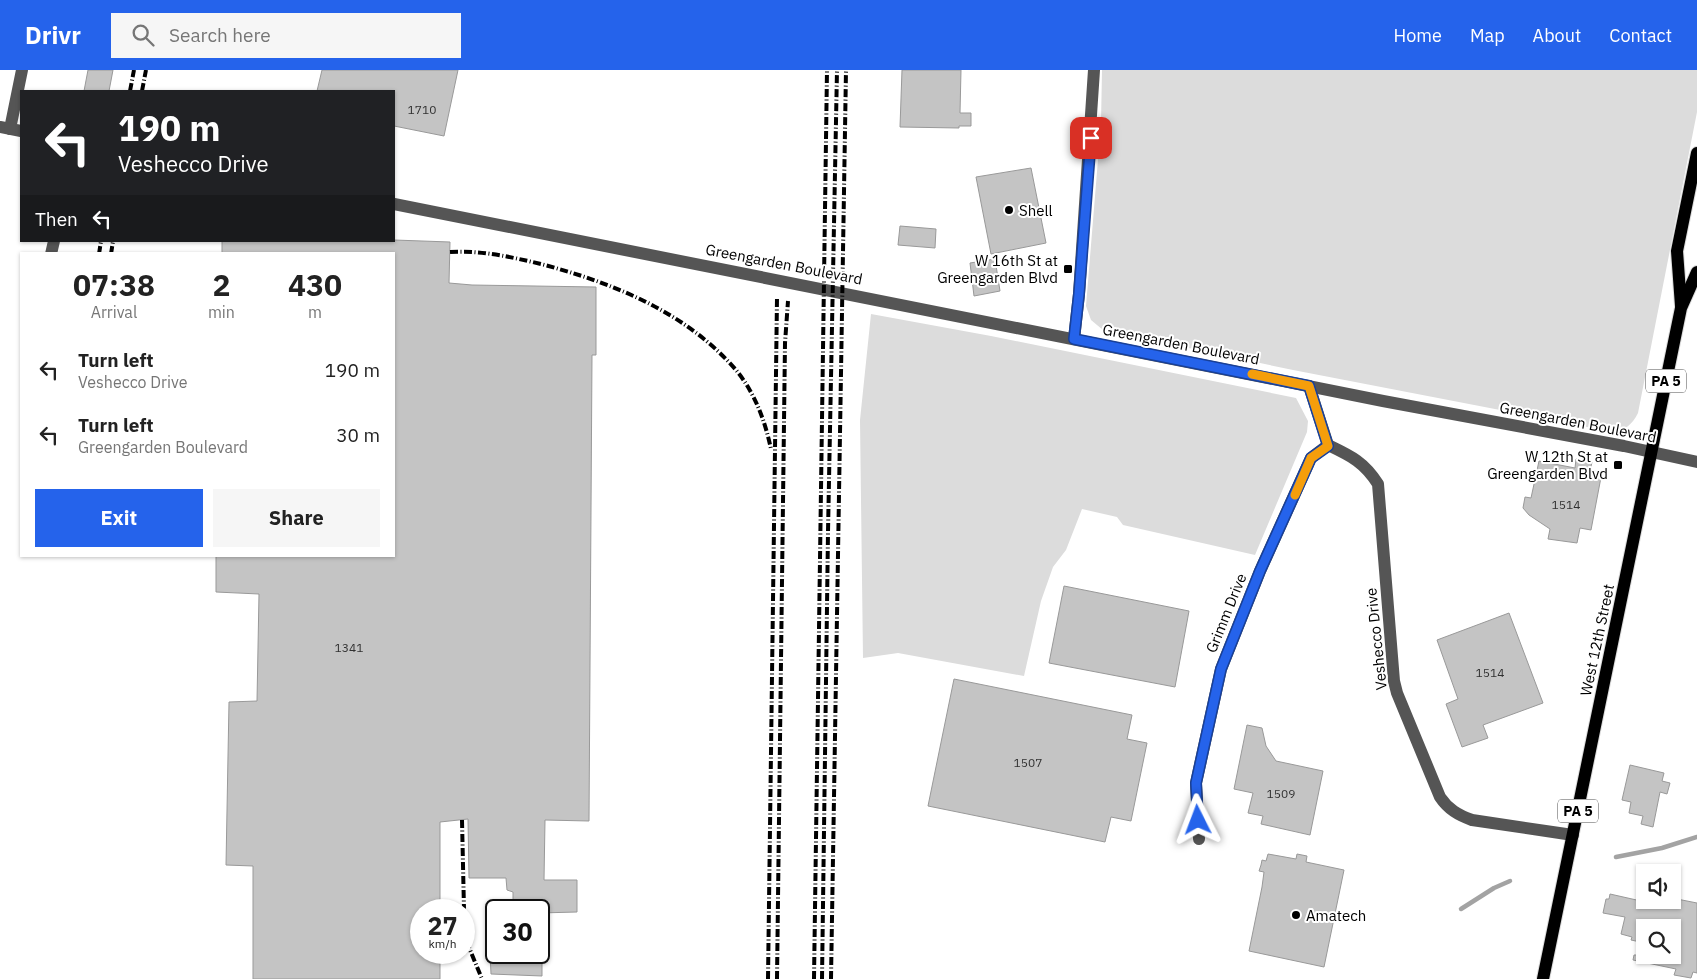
<!DOCTYPE html>
<style>
body{margin:0;font-family:"IBM Plex Sans",sans-serif;background:#f6f6f6;color:#222;height:100vh;display:flex;flex-direction:column;font-size:19px;white-space:nowrap}
*{box-sizing:border-box;margin:0}
p{font-size:16px;color:#767676}
.icon{flex:none;width:28px;height:28px;fill:none;stroke:currentColor;stroke-width:2;stroke-linecap:round;stroke-linejoin:round}
.map{position:relative;flex:1;overflow:hidden}
.sheet{position:absolute;left:20px;top:182px;width:375px;height:305px;display:flex;flex-direction:column;background:#fff;border-radius:0px;box-shadow:0 1px 4px #0004}
.sheet>*{flex:none}
.hud{position:absolute;left:20px;top:20px;width:375px;height:152px;border-radius:0px;box-shadow:0 1px 4px #0004;background:#202124;color:#fff;overflow:hidden}
.controls{position:absolute;left:1636px;top:794px;display:grid;gap:10px}
.controls a{display:grid;place-items:center;width:45px;height:45px;border-radius:0px;background:#fff;box-shadow:0 1px 4px #0004;font-size:25px}
.speed{position:absolute;left:410px;top:829px;display:flex;gap:10px;font-size:25px;font-weight:700;text-align:center}
.speed>*{display:grid;place-content:center;width:65px;height:65px;border-radius:50%;background:#fff;box-shadow:0 1px 4px #0004;line-height:1}
.speed small{font-size:12px;font-weight:400}
.speed .limit{border:2px solid #111;border-radius:8px;background:#fff;color:#111}
.pin{position:absolute;display:grid;place-items:center;width:42px;height:42px;color:#fff;margin:-21px;border-radius:10px;box-shadow:0 2px 8px #0006}
.me{position:absolute;width:55px;margin:-28px;rotate:357deg;stroke-linejoin:round;filter:drop-shadow(0 0 4px #0008)}
.turn{display:flex;align-items:center;gap:18px;height:105px;padding:0 15px;font-size:22px}
.turn .icon{width:65px;height:65px;stroke-width:2.5}
.turn b{display:block;font-size:35px;line-height:42px}
.then{display:flex;align-items:center;height:48px;padding:0 15px;background:#0003;gap:10px;font-size:19px}
.eta{display:flex;justify-content:space-evenly;align-items:center;height:85px;text-align:center}
.eta b{font-size:30px;font-weight:700;line-height:35px}
.action{display:flex;gap:10px;margin-top:auto;padding:10px 15px}
.action a{flex:1;height:58px;border-radius:0px;background:#2563eb;color:#fff;font-size:20px;font-weight:700;line-height:58px;text-align:center}
.action a+a{background:#f6f6f6;color:#222}
ul{padding:0;list-style:none}
li{display:flex;align-items:center;gap:15px;height:65px;padding:0 15px}
li div{flex:1}
li b{display:block;font-size:19px}
li em{font-style:normal}
header{display:flex;align-items:center;gap:30px;box-sizing:border-box;height:70px;padding:0 25px;background:#2563eb;color:#fff}
header strong{font-size:24px}
nav{display:flex;gap:28px;margin-inline-start:auto;font-size:18px}
.search{width:350px;height:45px;background:#f6f6f6;display:flex;align-items:center;gap:12px;box-sizing:border-box;padding:0 18px;border-radius:0px;color:#767676;font-size:19px}
.map>svg:first-child{display:block}
.green{fill:#dcdcdc}
.lines{fill:none;stroke-linecap:round;stroke-linejoin:round}
.stream{stroke:#a3a3a3;stroke-width:4.5}
.building{fill:#c4c4c4;stroke:#999}
.major-casing{stroke:#dbdbdb;stroke-width:14}
.minor{stroke:#555;stroke-width:12}
.major{stroke:#000;stroke-width:12}
.rail{stroke:#000;stroke-width:4;stroke-dasharray:8 2.5 1 2.5;stroke-linecap:butt}
.route-casing{stroke:#184099;stroke-width:12}
.route{stroke:#2563eb;stroke-width:9}
.slow{stroke:#f59e0b;stroke-width:9}
.poi-dot{fill:#000;stroke:#fff;stroke-width:2}
.labels{text-anchor:middle;dominant-baseline:central;stroke-width:4;stroke-linejoin:round;paint-order:stroke}
.number-label{font-size:12px;fill:#313131}
.shield{fill:#fff;stroke:#4c4c4c;stroke-width:1}
.shield-label{font-size:14px;font-weight:bold;fill:#000}
.poi-label{font-size:15px;fill:#000;stroke:#fff;text-anchor:start}
.street-label{font-size:15px;fill:#000;stroke:#fff}
</style>
<header>
<strong>Drivr</strong>
<div class="search"><svg class="icon" aria-label="search" viewBox="0 0 24 24"><circle cx="10" cy="10" r="6"/><path d="M15 15l6 6"/></svg>Search here</div>
<nav><a>Home</a><a>Map</a><a>About</a><a>Contact</a></nav>
</header>
<div class="map">
<svg width="1697" height="909" viewBox="0 0 1697 909">
<rect width="100%" height="100%" fill="#fff"/>
<g class="green">
<path d="M1102,0H1697V42L1638,343C1632,355 1623,363 1608,361L1293,300L1103,260L1091,250L1086,236L1101,53Z"/>
<polygon points="871,244 991,266 1296,328 1308,351 1307,362 1255,485 1123,455 1117,447 1082,439 1066,480 1053,497 1041,531 1024,606 898,583 863,588 860,350"/>
</g>
<g class="lines">
<g class="stream">
<polyline points="1616,787 1662,778 1697,767"/>
<polyline points="1461,839 1494,818 1510,811"/>
</g>
</g>
<g class="building">
<polygon points="88,0 113,0 109,21 84,21"/>
<polygon points="322,0 458,0 444,66 394,56 394,21 317,21"/>
<polygon points="902,0 961,0 960,43 971,43 971,56 959,56 959,58 900,57"/>
<polygon points="1031,98 1046,173 991,184 976,107"/>
<polygon points="900,156 936,159 935,178 898,175"/>
<polygon points="394,170 450,172 449,213 472,215 596,217 596,285 592,285 589,751 545,750 544,810 577,810 577,842 539,843 539,840 513,840 513,822 507,820 506,808 469,808 468,749 440,752 440,840 421,840 421,882 440,882 440,909 253,909 253,796 226,795 229,632 257,631 259,524 216,522 216,486 394,486 394,184 222,184 222,171"/>
<polygon points="995,189 1000,221 974,226 970,193"/>
<polygon points="1576,389 1592,392 1590,401 1602,402 1591,460 1580,458 1577,473 1548,469 1550,459 1529,445 1523,438 1525,427 1531,428 1539,391 1575,398"/>
<polygon points="1064,516 1189,541 1175,617 1049,593"/>
<polygon points="1509,543 1543,633 1483,655 1488,668 1462,677 1446,634 1458,629 1437,570"/>
<polygon points="954,609 1132,645 1127,669 1147,673 1131,751 1111,747 1105,772 928,736"/>
<polygon points="1247,655 1262,658 1266,676 1276,691 1323,701 1310,765 1261,754 1263,746 1248,743 1253,723 1234,719"/>
<polygon points="1630,695 1664,703 1662,711 1670,713 1667,724 1660,722 1653,757 1641,754 1643,746 1629,743 1631,732 1622,730"/>
<polygon points="1268,784 1296,789 1297,784 1307,786 1306,792 1344,800 1324,897 1249,881 1262,817 1264,802 1259,801 1261,795 1262,790 1266,791"/>
<polygon points="1610,824 1663,836 1664,830 1672,830 1672,828 1697,833 1697,903 1693,902 1691,908 1674,905 1676,899 1633,890 1634,885 1672,885 1672,858 1645,858 1645,873 1631,870 1632,867 1621,864 1625,847 1603,843 1606,829 1609,829"/>
<polygon points="490,882 542,882 542,906 491,904"/>
</g>
<g class="lines">
<g class="major-casing">
<g id="major">
<polyline points="1681,236 1677,181 1697,83"/>
<polyline points="1543,909 1681,238 1697,202"/>
</g>
</g>
<g class="minor">
<polyline points="0,57 21,61"/>
<polyline points="10,59 22,0"/>
<polyline points="394,134 1383,331 1624,376 1697,392"/>
<polyline points="51,184 54,171"/>
<polyline points="1074,269 1079,224 1094,0"/>
<path d="M1309,316L1328,375C1351,386 1364,392 1378,414L1394,611L1397,623L1440,727C1448,739 1458,745 1472,750L1573,765"/>
<polyline points="1199,769 1196,713 1221,599 1260,501 1311,388 1328,375"/>
</g>
<use href="#major" class="major"/>
<g class="rail">
<polyline points="130,21 134,0"/>
<polyline points="142,21 146,0"/>
<path d="M450,182C481,180 511,187 541,194C613,213 686,242 736,300C755,323 765,351 771,379"/>
<polyline points="99,184 101,171"/>
<polyline points="111,184 113,171"/>
<polyline points="462,750 464,840"/>
<polyline points="464,843 468,875 482,909"/>
<polyline points="768,909 777,228"/>
<polyline points="777,909 785,273 788,231"/>
<polyline points="814,909 827,0"/>
<polyline points="822,909 828,462 837,0"/>
<polyline points="831,909 846,0"/>
</g>
</g>
<g class="lines">
<g class="route-casing">
<polyline id="route" points="1091,68 1079,224 1074,269 1309,316 1328,376 1311,388 1260,501 1221,599 1196,713 1198,750"/>
</g>
<use href="#route" class="route"/>
<polyline class="slow" points="1252,304 1309,316 1328,376 1311,388 1295,425"/>
</g>
<g class="poi-dot">
<circle cx="1009" cy="140" r="5"/>
<rect x="1063" y="194" width="10" height="10" rx="2.5"/>
<rect x="1613" y="390" width="10" height="10" rx="2.5"/>
<circle cx="1296" cy="845" r="5"/>
</g>
<g class="labels">
<g class="number-label">
<text x="422" y="39">1710</text>
<text x="1566" y="434">1514</text>
<text x="349" y="577">1341</text>
<text x="1490" y="602">1514</text>
<text x="1028" y="692">1507</text>
<text x="1281" y="723">1509</text>
</g>
<g class="shield">
<rect x="1646" y="299.5" width="40" height="23" rx="4"/>
<rect x="1558" y="729.5" width="40" height="23" rx="4"/>
</g>
<g class="shield-label">
<text x="1666" y="311">PA 5</text>
<text x="1578" y="741">PA 5</text>
</g>
<g class="poi-label">
<text x="1019" y="140">Shell</text>
<text x="1058" y="190" text-anchor="end">W 16th St at<tspan x="1058" dy="17">Greengarden Blvd</tspan></text>
<text x="1608" y="386" text-anchor="end">W 12th St at<tspan x="1608" dy="17">Greengarden Blvd</tspan></text>
<text x="1306" y="845">Amatech</text>
</g>
<g class="street-label">
<text transform="translate(784 194) rotate(11)">Greengarden Boulevard</text>
<text transform="translate(1181 274) rotate(11)">Greengarden Boulevard</text>
<text transform="translate(1578 352) rotate(11)">Greengarden Boulevard</text>
<text transform="translate(1226 543) rotate(-68)">Grimm Drive</text>
<text transform="translate(1376 569) rotate(-96)">Veshecco Drive</text>
<text transform="translate(1597 570) rotate(-78)">West 12th Street</text>
</g>
</g>
</svg>
<div class="controls">
<a><svg class="icon" aria-label="sound" viewBox="0 0 24 24"><path d="M4 9h4l5-4v14l-5-4H4zM17 9q2 3 0 6"/></svg></a>
<a><svg class="icon" aria-label="search" viewBox="0 0 24 24"><circle cx="10" cy="10" r="6"/><path d="M15 15l6 6"/></svg></a>
</div>
<div class="speed"><div>27<small>km/h</small></div><div class="limit">30</div></div>
<div class="pin" style="left:1091px;top:68px;background:#d93025"><svg class="icon" aria-label="arrive" viewBox="0 0 24 24"><path d="M6 21V4h12l-3 4 3 4H6"/></svg></div>
<svg class="me" style="left:1198px;top:750px" viewBox="-20 -20 40 40"><path d="M0-17L14 15 0 8-14 15z" fill="#2563eb" stroke="#fff" stroke-width="4"/></svg>
<div class="hud">
<div class="turn"><svg class="icon" aria-label="left" viewBox="0 0 24 24"><path d="M17 20v-9H6M10 6l-5 5 5 5"/></svg><div><b>190 m</b>Veshecco Drive</div></div>
<div class="then">Then<svg class="icon" aria-label="left" viewBox="0 0 24 24"><path d="M17 20v-9H6M10 6l-5 5 5 5"/></svg></div>
</div>
<section class="sheet">
<div class="eta">
<div><b>07:38</b><p>Arrival</p></div>
<div><b>2</b><p>min</p></div>
<div><b>430</b><p>m</p></div>
</div>
<ul>
<li><svg class="icon" aria-label="left" viewBox="0 0 24 24"><path d="M17 20v-9H6M10 6l-5 5 5 5"/></svg><div><b>Turn left</b><p>Veshecco Drive</p></div><em>190 m</em></li>
<li><svg class="icon" aria-label="left" viewBox="0 0 24 24"><path d="M17 20v-9H6M10 6l-5 5 5 5"/></svg><div><b>Turn left</b><p>Greengarden Boulevard</p></div><em>30 m</em></li>
</ul>
<div class="action"><a>Exit</a><a>Share</a></div>
</section>
</div>
